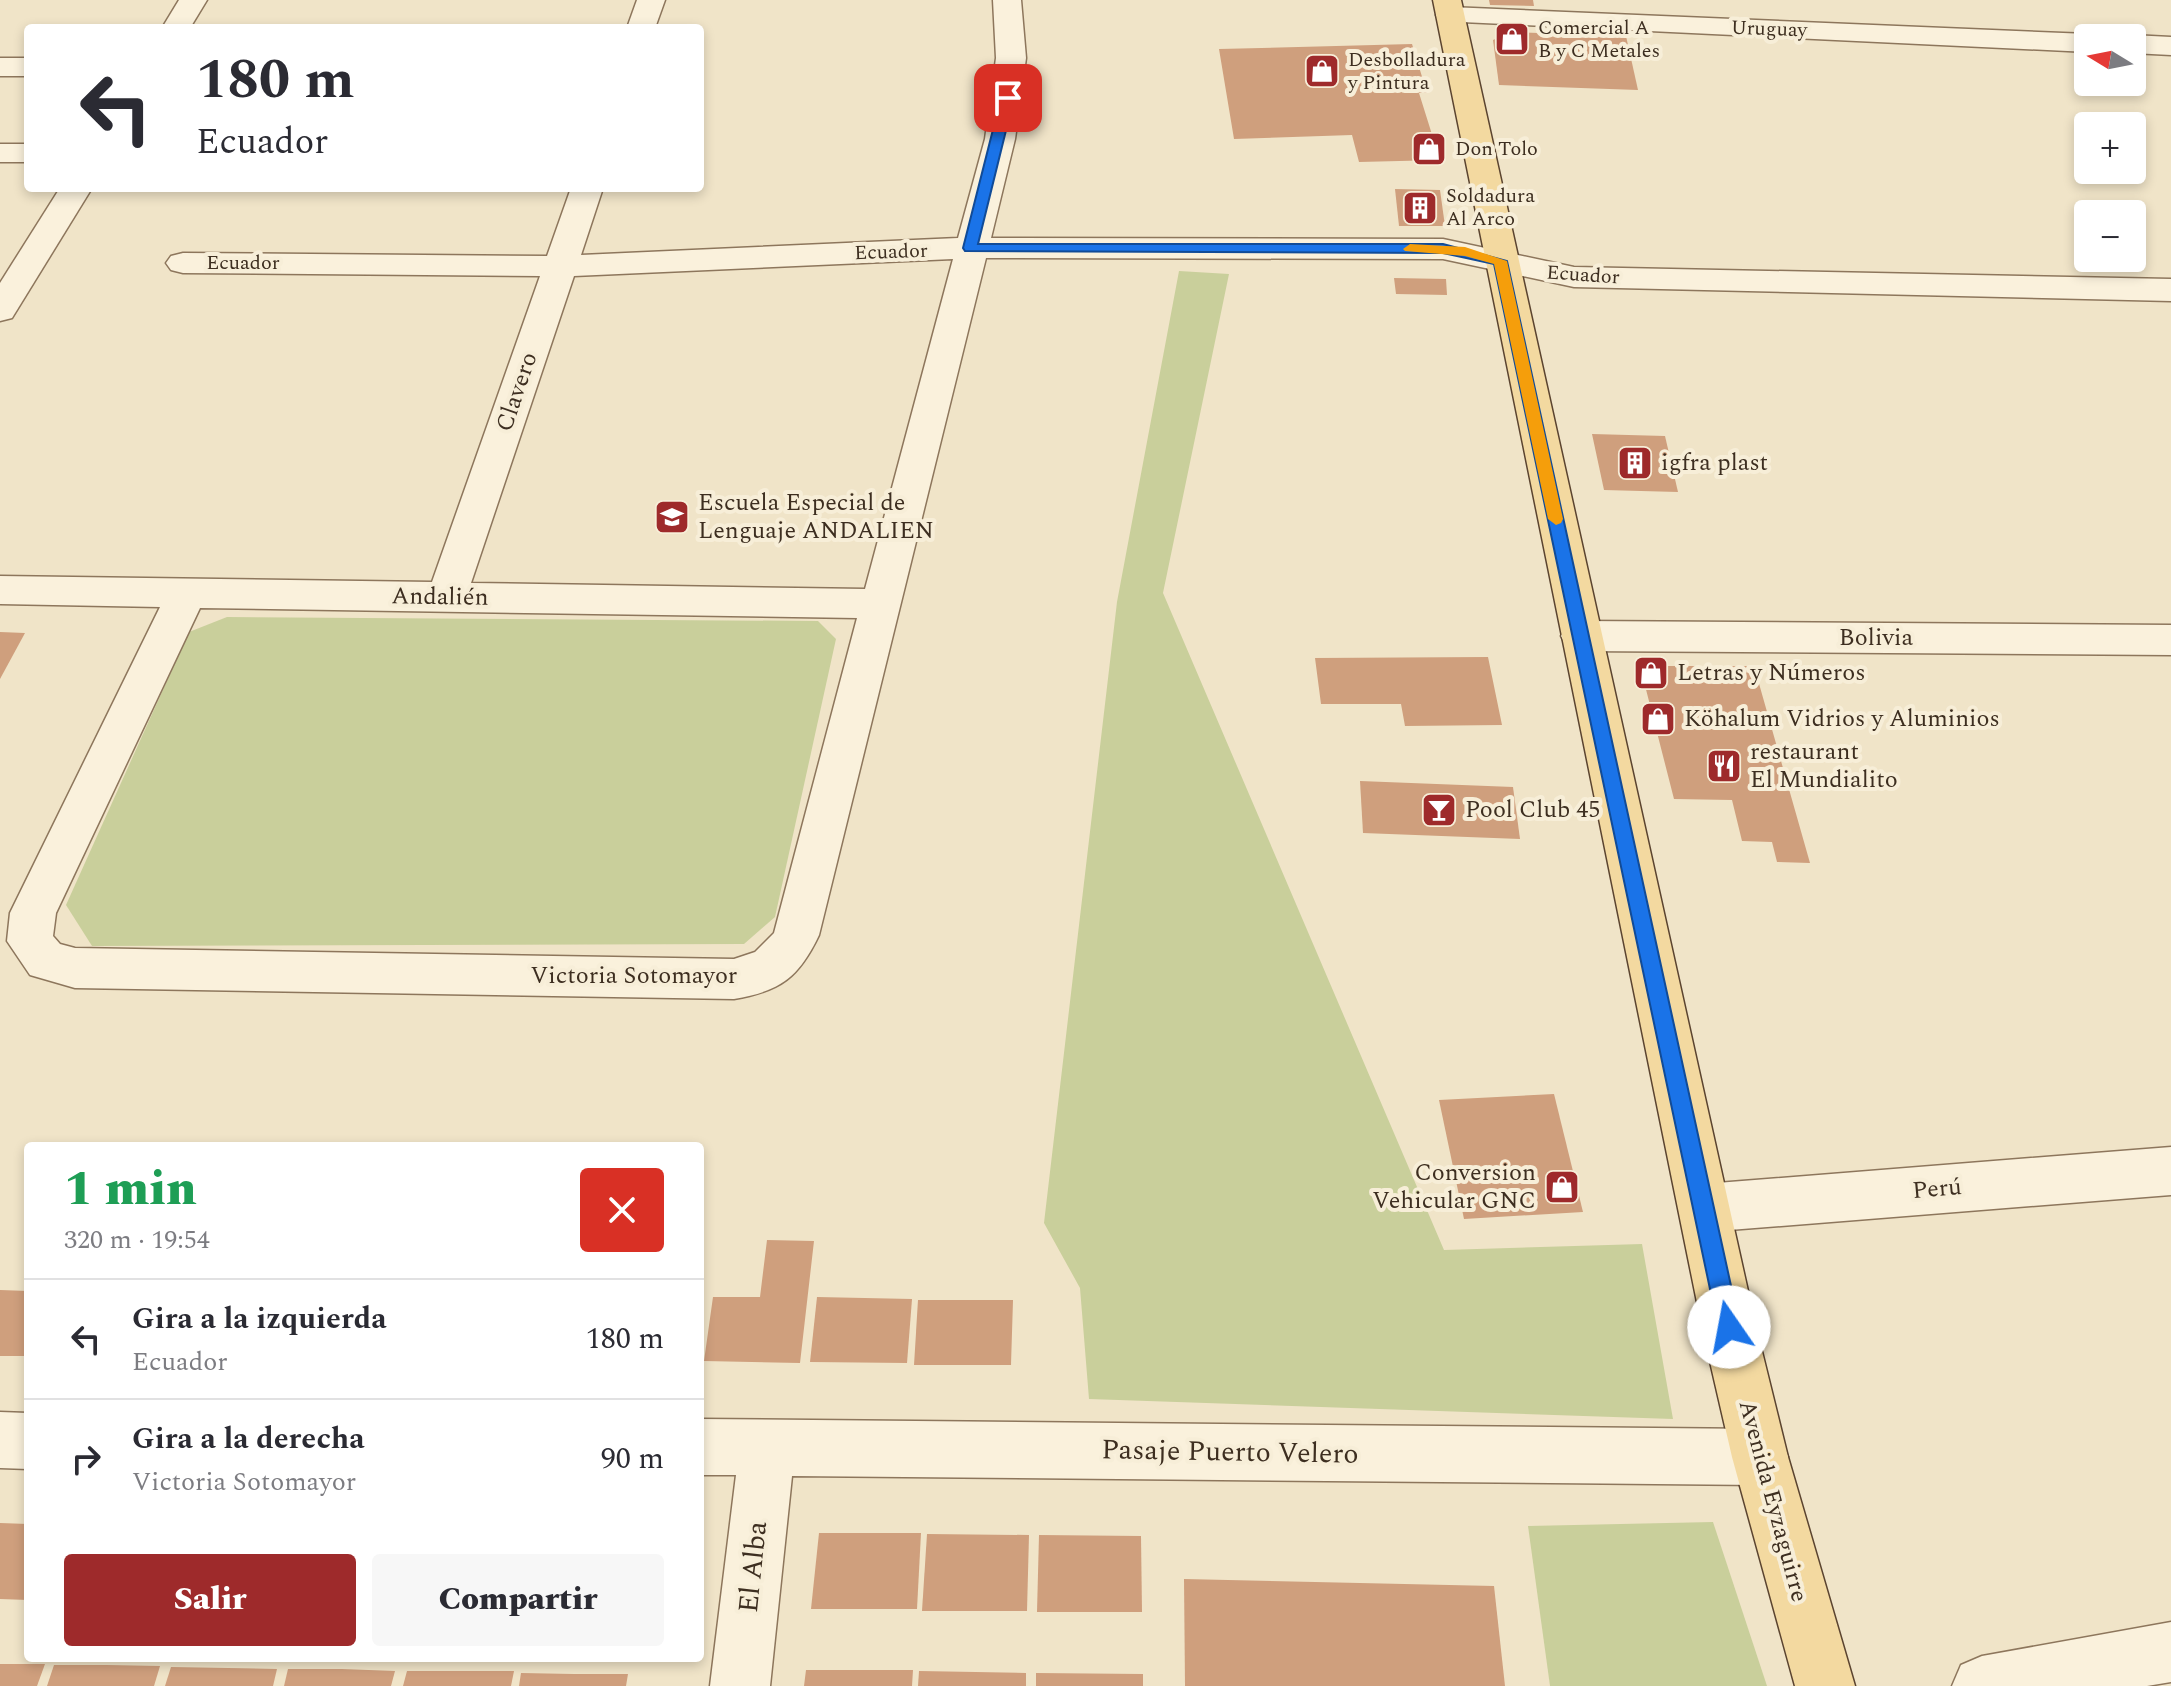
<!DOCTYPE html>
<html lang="es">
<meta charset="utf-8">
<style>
body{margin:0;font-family:Spectral,serif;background:#f7f7f7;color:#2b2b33;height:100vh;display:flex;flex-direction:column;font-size:30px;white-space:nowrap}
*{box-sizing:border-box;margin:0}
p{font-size:26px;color:#7c7c81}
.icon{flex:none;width:44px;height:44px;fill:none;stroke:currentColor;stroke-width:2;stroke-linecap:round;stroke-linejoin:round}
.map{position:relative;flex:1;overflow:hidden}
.panel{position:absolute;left:24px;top:1142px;width:680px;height:520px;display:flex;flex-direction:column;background:#fff;border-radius:8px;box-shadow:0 4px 12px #0003}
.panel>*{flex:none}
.hud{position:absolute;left:24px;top:24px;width:680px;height:168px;border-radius:8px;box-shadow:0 4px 12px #0003;background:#fff;color:#2b2b33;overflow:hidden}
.needle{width:52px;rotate:280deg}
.buttons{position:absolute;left:2074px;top:24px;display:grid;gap:16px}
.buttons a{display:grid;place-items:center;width:72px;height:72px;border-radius:8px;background:#fff;box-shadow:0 4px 12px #0003;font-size:40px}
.pin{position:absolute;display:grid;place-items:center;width:68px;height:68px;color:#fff;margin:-34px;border-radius:16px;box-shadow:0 4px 12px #0006}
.me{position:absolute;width:88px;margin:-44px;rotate:348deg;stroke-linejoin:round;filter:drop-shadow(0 0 6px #0008)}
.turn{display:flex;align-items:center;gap:28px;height:168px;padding:0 40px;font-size:36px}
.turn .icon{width:104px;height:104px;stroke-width:2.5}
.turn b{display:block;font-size:56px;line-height:68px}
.round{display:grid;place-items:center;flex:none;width:84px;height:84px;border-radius:8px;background:#f7f7f7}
.overview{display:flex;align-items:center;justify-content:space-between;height:136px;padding:0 40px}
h1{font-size:48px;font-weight:800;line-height:60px;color:#1e9e55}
.primary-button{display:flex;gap:16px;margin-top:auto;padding:16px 40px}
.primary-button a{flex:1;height:92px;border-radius:8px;background:#9e2a2b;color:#fff;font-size:32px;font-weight:800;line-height:92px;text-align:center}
.primary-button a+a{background:#f7f7f7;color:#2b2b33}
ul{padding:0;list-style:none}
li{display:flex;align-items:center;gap:24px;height:120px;padding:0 40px;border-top:2px solid #e1e1e2}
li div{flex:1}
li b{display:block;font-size:30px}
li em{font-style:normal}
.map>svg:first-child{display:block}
.green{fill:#c9cf9b}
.building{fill:#cf9f7d}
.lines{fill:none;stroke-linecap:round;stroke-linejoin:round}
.minor-casing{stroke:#8d765c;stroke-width:3}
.major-casing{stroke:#5b4430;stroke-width:3}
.minor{fill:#faf1dc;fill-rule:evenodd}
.major{fill:#f3d9a0;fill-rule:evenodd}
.route{fill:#1a73e8;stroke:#114b97;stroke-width:2}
.slow{fill:#f59e0b}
.labels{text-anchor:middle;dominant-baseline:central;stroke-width:8;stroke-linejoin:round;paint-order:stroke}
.far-poi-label{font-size:20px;fill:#3d2e20;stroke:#f7eed8;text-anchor:start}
.far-street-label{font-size:20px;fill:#3d2e20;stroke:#f7eed8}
.street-label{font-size:24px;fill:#3d2e20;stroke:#f7eed8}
.poi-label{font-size:24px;fill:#3d2e20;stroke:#f7eed8;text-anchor:start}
.near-street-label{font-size:28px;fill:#3d2e20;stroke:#f7eed8}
</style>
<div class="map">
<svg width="2171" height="1686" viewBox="0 0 2171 1686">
<rect width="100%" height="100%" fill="#f0e4c8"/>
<g class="green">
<polygon points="1179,271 1229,274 1163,593 1444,1250 1642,1244 1673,1419 1089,1399 1080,1288 1044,1223 1117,602"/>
<polygon points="227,617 818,621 836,639 775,917 744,944 92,946 66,905 189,632"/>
<polygon points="1713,1522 1767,1686 1550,1686 1528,1526"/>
</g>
<g class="building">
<polygon points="1489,0 1533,0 1534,6 1490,5"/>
<polygon points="1512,32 1626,36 1638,90 1499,85 1493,40"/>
<polygon points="1412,44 1427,93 1419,93 1440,160 1359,162 1352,135 1234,139 1219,49"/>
<polygon points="1395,189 1440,190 1445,226 1399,226"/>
<polygon points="1394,278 1446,279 1447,295 1396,294"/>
<polygon points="1592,434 1665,436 1678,492 1604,490"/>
<polygon points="0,632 25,633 0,679"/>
<polygon points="1488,657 1502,725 1405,726 1401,704 1321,704 1315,658"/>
<polygon points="1640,666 1754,666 1810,863 1777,862 1772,842 1742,841 1732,800 1674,799"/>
<polygon points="1360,781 1513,787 1520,839 1363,833"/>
<polygon points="1554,1094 1583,1212 1464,1219 1439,1100"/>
<polygon points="767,1240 814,1241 800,1363 704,1361 713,1297 760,1297"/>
<polygon points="0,1290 28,1291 28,1356 0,1356"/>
<polygon points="817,1297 912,1299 907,1363 810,1362"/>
<polygon points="918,1300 1013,1300 1011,1365 914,1365"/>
<polygon points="0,1523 28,1524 28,1600 0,1599"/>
<polygon points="819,1533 921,1533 917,1609 811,1609"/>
<polygon points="927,1534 1029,1535 1027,1611 922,1611"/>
<polygon points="1039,1535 1141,1536 1142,1612 1037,1612"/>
<polygon points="1184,1579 1494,1586 1505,1686 1185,1686"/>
<polygon points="0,1664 45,1664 37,1686 0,1686"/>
<polygon points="54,1665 107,1665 160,1666 154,1686 47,1686"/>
<polygon points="171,1667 277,1669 273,1686 165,1686"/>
<polygon points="288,1669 342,1669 395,1671 391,1686 284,1686"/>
<polygon points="806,1670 913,1670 912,1686 804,1686"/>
<polygon points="407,1671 514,1671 511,1686 403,1686"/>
<polygon points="919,1671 1026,1673 1026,1686 918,1686"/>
<polygon points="521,1673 574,1674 628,1674 626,1686 519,1686"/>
<polygon points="1036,1673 1143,1674 1143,1686 1036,1686"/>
</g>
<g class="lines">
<g class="minor-casing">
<g id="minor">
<polygon points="179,0 207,0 190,28 162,28"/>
<polygon points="637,0 665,0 655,28 627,28"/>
<path d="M993,0H1021L1026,58L1015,139L991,238L1443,239L1574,267L2171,279V301L1574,287L1443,259L986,258L819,935C799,977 781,991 734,999L75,988L30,975L7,941L10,913L160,607L0,604V576L432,582L540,276L183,273L171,270L166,263L171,256L183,253L547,256L571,188H603L581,255L958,238L985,139L996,58ZM953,259L865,589L471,583L574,276ZM200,608L857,618L774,933L755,952L734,959L75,948L60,944L53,936L56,913Z"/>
<polygon points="1450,7 2088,34 2099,38 2088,38 2088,52 1440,21 1436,15 1440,9"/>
<polygon points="2132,35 2171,37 2171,55 2132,53 2132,38 2122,38"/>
<rect x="0" y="58" width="28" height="18"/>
<rect x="0" y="144" width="28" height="18"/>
<polygon points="60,188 92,188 12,318 0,321 0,283"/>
<polygon points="1581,621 2171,625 2171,655 1581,651 1567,647 1561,636 1567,625"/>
<polygon points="2171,1147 2171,1195 1704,1232 1686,1225 1679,1208 1686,1191 1704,1184"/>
<polygon points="0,1412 28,1413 28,1469 0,1468"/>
<polygon points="700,1419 1760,1429 1780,1437 1788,1457 1780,1477 1760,1485 792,1476 770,1686 710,1686 736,1475 700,1475"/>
<polygon points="2171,1622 2171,1682 2147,1686 1952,1686 1961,1665 1982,1656"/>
</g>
</g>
<g class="major-casing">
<polygon id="major" points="1433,0 1461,0 1756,1327 1788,1457 1855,1686 1795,1686 1732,1457 1702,1327"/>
</g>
<use href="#minor" class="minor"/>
<use href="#major" class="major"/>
</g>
<polygon class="route" points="1008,94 1014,98 978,244 1443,244 1507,261 1740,1327 1737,1335 1729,1338 1721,1335 1718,1327 1494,264 1443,253 965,251 963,248 1001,98"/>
<polygon class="slow" points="1410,244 1465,247 1507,261 1563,519 1561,523 1556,525 1548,519 1494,264 1465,256 1405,251 1403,249"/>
<defs>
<g id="shop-square" transform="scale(1.8)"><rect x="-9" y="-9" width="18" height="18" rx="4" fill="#9e2a2b" stroke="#f7eed8"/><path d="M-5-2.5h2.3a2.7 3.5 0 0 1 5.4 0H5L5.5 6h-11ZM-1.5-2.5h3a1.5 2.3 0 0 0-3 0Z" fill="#fff"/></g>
<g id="building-square" transform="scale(1.8)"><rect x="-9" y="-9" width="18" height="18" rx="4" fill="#9e2a2b" stroke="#f7eed8"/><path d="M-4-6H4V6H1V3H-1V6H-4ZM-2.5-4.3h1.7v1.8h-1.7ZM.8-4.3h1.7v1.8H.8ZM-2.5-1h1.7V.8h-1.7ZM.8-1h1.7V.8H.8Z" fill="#fff"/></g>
<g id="school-square" transform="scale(1.8)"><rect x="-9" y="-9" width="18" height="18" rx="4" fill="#9e2a2b" stroke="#f7eed8"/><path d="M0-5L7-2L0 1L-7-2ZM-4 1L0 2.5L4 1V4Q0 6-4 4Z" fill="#fff"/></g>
<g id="restaurant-square" transform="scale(1.8)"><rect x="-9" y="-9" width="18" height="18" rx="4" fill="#9e2a2b" stroke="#f7eed8"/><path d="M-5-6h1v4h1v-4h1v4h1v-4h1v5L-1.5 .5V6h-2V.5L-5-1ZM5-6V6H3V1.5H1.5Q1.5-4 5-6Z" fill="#fff"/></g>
<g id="bar-square" transform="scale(1.8)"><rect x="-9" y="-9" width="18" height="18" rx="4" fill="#9e2a2b" stroke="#f7eed8"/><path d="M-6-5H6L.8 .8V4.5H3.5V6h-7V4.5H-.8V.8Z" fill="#fff"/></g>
</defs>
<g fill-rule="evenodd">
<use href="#shop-square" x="1512" y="39"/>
<use href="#shop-square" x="1322" y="71"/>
<use href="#shop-square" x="1429" y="149"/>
<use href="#building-square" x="1420" y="208"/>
<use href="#building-square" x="1635" y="463"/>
<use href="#school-square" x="672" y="517"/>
<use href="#shop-square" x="1651" y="673"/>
<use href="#shop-square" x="1658" y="719"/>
<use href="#restaurant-square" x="1724" y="766"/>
<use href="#bar-square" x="1439" y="810"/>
<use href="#shop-square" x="1562" y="1187"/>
</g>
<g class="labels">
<g class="far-poi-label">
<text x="1538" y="28">Comercial A<tspan x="1538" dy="23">B y C Metales</tspan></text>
<text x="1348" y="60">Desbolladura<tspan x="1348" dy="23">y Pintura</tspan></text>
<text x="1455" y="149">Don Tolo</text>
<text x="1446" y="196">Soldadura<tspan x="1446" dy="23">Al Arco</tspan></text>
</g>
<g class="far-street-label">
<text transform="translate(1769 29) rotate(2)">Uruguay</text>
<text transform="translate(891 252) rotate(-2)">Ecuador</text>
<text x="243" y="263">Ecuador</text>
<text transform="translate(1583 275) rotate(4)">Ecuador</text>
</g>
<g class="street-label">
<text transform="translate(517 392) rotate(-71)">Clavero</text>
<text transform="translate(440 597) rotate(1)">Andalién</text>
<text x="1876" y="638">Bolivia</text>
<text x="634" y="976">Victoria Sotomayor</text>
<text transform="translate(1937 1189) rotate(-5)">Perú</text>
<text transform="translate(1773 1501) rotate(75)">Avenida Eyzaguirre</text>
</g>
<g class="poi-label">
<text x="1661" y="463">igfra plast</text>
<text x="698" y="503">Escuela Especial de<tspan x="698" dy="28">Lenguaje ANDALIEN</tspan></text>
<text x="1677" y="673">Letras y Números</text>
<text x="1684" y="719">Köhalum Vidrios y Aluminios</text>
<text x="1750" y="752">restaurant<tspan x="1750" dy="28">El Mundialito</tspan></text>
<text x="1465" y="810">Pool Club 45</text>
<text x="1536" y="1173" text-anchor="end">Conversion<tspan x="1536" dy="28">Vehicular GNC</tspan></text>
</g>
<g class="near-street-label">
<text transform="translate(1230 1452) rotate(1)">Pasaje Puerto Velero</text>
<text transform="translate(753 1567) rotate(-84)">El Alba</text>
</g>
</g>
</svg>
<div class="buttons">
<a><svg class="needle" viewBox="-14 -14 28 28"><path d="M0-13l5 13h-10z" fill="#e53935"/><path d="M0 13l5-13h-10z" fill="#7c7c81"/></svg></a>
<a>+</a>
<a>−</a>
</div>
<div class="pin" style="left:1008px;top:98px;background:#d93025"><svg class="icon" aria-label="arrive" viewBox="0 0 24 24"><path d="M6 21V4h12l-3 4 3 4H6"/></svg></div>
<svg class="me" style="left:1729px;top:1327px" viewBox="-20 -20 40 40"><circle r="19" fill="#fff"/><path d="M0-13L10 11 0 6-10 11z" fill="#1a73e8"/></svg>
<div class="hud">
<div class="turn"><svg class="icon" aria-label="left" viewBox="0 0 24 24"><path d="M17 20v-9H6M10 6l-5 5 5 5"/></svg><div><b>180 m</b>Ecuador</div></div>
</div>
<section class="panel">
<div class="overview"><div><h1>1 min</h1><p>320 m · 19:54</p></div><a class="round" style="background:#d93025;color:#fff"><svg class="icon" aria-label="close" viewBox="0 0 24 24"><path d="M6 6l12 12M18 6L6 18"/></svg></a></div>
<ul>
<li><svg class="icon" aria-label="left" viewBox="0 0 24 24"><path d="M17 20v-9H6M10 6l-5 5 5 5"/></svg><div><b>Gira a la izquierda</b><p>Ecuador</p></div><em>180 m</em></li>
<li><svg class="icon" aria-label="right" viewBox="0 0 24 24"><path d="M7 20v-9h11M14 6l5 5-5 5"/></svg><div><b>Gira a la derecha</b><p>Victoria Sotomayor</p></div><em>90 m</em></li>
</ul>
<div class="primary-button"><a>Salir</a><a>Compartir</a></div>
</section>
</div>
